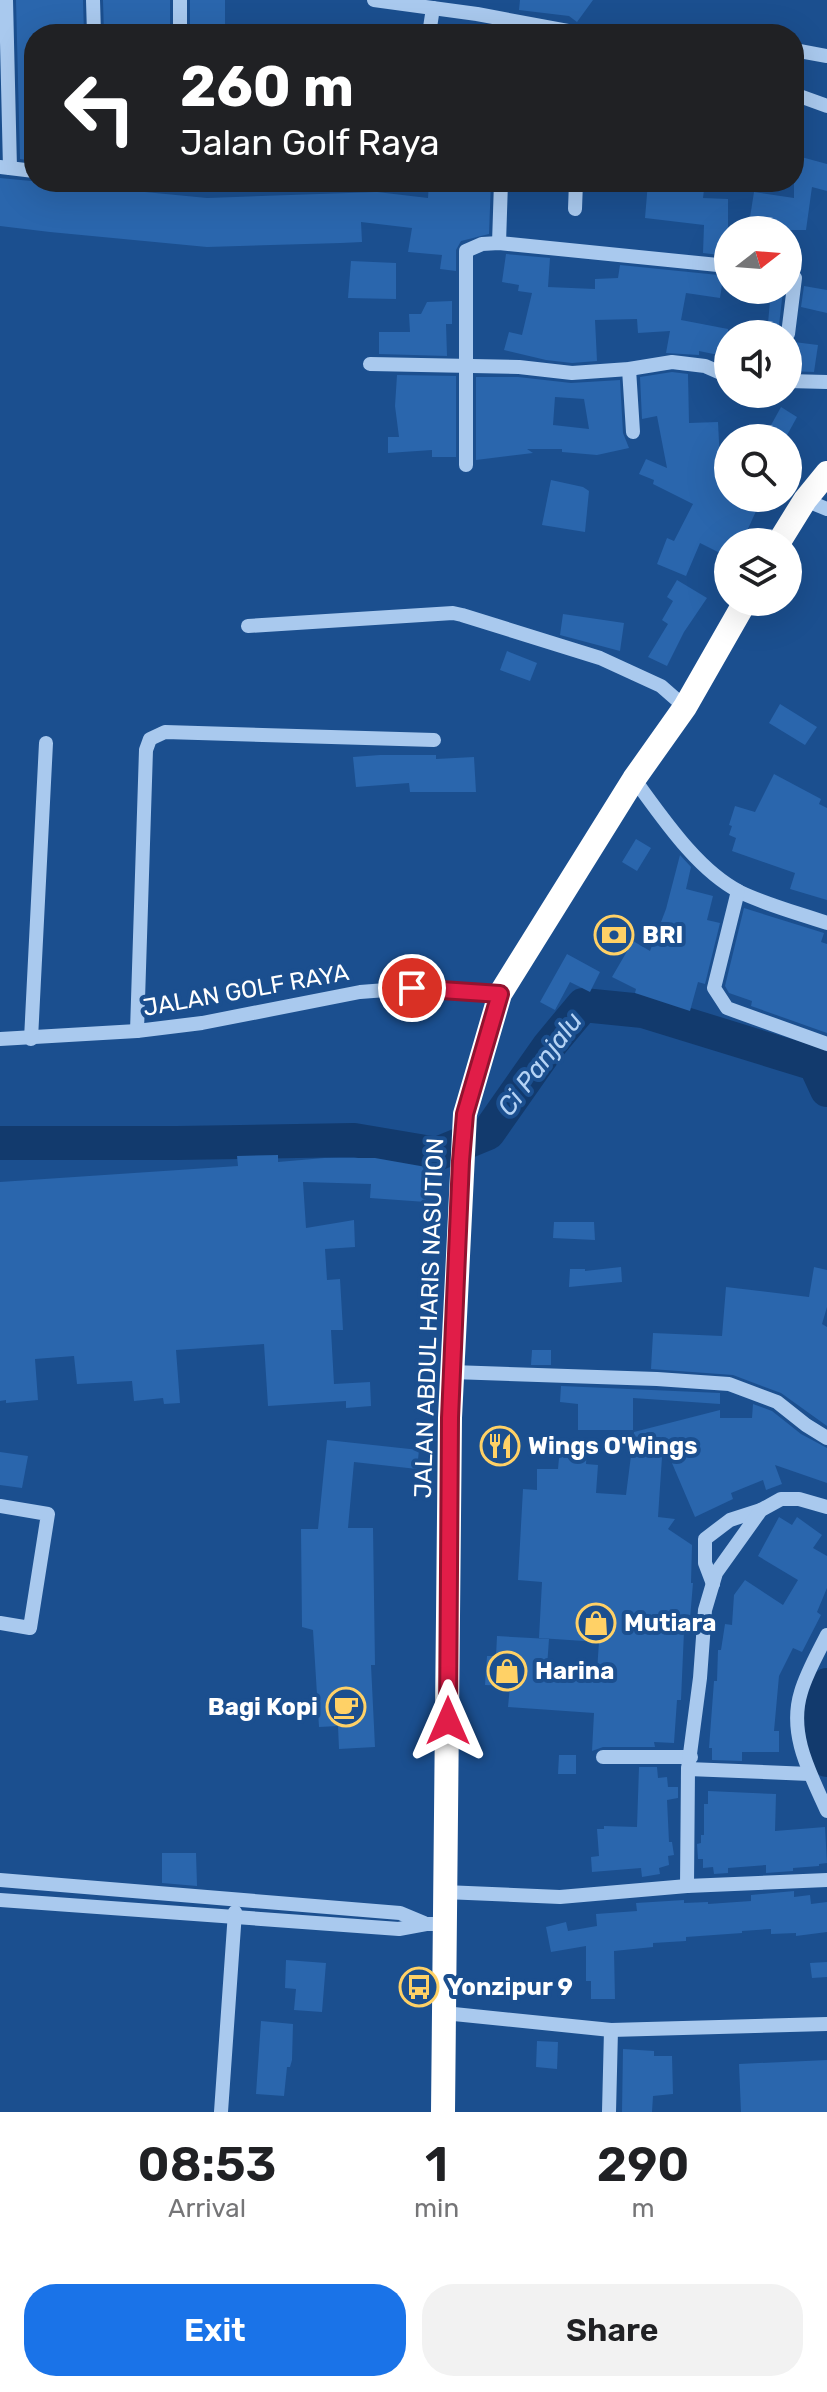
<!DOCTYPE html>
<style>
body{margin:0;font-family:Rubik,sans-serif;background:#f2f2f2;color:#202124;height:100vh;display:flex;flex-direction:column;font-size:30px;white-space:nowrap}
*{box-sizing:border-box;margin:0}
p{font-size:26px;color:#757577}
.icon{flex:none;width:44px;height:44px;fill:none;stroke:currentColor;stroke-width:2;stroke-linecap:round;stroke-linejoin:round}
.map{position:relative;height:2112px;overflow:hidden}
.side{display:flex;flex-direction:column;background:#fff;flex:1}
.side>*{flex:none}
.top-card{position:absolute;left:24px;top:24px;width:780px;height:168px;border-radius:32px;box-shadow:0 8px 32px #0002;background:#202124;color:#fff;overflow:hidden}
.needle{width:52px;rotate:73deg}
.fabs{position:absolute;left:714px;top:216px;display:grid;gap:16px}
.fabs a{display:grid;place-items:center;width:88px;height:88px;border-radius:50%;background:#fff;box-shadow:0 8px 32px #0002;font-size:40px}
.pin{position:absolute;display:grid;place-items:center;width:68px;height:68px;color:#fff;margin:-34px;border:4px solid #fff;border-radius:50%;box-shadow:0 2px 8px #0007}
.me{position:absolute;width:88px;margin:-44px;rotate:0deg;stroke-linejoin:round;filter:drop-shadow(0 0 6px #0008)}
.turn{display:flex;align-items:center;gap:28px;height:168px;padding:0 24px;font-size:36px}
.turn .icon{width:104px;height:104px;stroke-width:2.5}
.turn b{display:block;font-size:56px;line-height:68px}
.eta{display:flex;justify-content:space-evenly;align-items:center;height:136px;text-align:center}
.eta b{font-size:48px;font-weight:600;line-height:56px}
.button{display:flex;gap:16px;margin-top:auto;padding:16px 24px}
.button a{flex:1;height:92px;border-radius:32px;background:#1a73e8;color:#fff;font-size:32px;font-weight:600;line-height:92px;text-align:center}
.button a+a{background:#f2f2f2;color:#202124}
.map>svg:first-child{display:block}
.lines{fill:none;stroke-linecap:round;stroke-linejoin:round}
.river{stroke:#123a6d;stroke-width:34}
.building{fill:#2a66ad;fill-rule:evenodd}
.minor{stroke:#a9c9ee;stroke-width:14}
.highway{stroke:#fff;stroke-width:24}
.route-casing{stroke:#92132f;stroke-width:20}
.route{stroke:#e11d48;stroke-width:14}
.labels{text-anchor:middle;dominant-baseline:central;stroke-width:8;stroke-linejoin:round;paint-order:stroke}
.poi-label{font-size:24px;font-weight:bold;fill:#fff;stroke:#1b4f8f;text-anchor:start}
.street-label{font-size:24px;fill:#fff;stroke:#1b4f8f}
.water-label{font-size:26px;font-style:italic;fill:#b5d3f5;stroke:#1b4f8f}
</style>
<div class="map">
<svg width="827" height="2112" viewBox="0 0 827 2112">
<rect width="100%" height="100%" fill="#1b4f8f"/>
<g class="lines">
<g class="river">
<polyline points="0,1143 177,1143 354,1140 437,1154 488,1133 549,1046 583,1005 643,1011 815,1064 827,1090"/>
<path d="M827,1685C810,1711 811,1734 827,1760"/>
</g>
</g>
<g class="building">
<polygon points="16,0 83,0 84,34 34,34 34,161 20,159"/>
<polygon points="103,0 170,0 170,34 104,34"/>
<rect x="190" y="0" width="35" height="34"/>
<polygon points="520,0 593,0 577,22 569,16 519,10"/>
<polygon points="794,155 827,164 827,191 812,187 806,230 748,230 754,192 794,198"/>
<polygon points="0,178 207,198 377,192 428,198 429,182 491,182 489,234 461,241 456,250 456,271 440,269 442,255 408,252 412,228 361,222 362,242 341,243 207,247 50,232 0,226"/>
<polygon points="648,182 705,182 703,198 728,199 728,256 703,253 704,225 645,218"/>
<polygon points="506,254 550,258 548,287 595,289 595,279 618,278 620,265 728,276 728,286 722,285 720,298 686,293 681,320 728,329 728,357 699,351 699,355 666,353 670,331 638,333 637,319 595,320 597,361 572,363 546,360 504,350 509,332 522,335 532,293 518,291 519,285 502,282"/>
<polygon points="351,261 396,263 396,299 348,298"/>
<polygon points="804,286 827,290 827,313 801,307"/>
<polygon points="750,290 783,290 778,334 767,334 770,301 750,297"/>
<polygon points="452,301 452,324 446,324 447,356 379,354 379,332 410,332 409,314 421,314 427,302"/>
<polygon points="794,342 818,345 814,372 788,371 791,343"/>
<polygon points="672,372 688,374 689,423 718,422 720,462 728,466 728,498 762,498 742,542 728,542 728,549 723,547 720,553 700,543 686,576 657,564 667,538 674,541 693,504 653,484 654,480 639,474 646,459 667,468 657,416 642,419 640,377"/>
<polygon points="397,375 456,376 456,457 432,457 432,450 388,453 388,437 399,437 395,406"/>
<path d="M476,377H518L571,383L620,380L623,433L629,448L597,455L562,452V449H527L533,453L476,460ZM555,397L584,399L589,429L553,425Z"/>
<polygon points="781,407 797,417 786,437 770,427"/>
<polygon points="551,480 583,487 589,491 585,532 542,525"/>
<polygon points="677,580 707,598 684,632 667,666 648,657 668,624 662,620 673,601 667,597"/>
<polygon points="563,614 624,623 620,651 560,635"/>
<polygon points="507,651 537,663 530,681 500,670"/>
<polygon points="780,704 817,727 805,745 769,723"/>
<polygon points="380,755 436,755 436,759 474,757 476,792 410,792 409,783 356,787 353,757"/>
<polygon points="774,774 821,799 819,804 827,808 827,900 790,889 795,873 732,851 736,838 729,835 732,826 729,825 735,806 755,812"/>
<polygon points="636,839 651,848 637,871 622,862"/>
<polygon points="680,855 691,867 686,889 713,896 707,920 720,923 705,984 698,982 690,1011 635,993 636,989 612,977 633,941 650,951 666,909"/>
<polygon points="744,908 824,933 821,942 827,944 827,1033 751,1006 752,1001 729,993 725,986"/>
<polygon points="567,954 600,972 590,992 570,982 555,1010 540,1002"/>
<polygon points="278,1155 278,1162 324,1158 375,1158 426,1167 426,1202 370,1198 371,1184 303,1182 306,1228 354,1220 355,1247 325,1249 327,1280 340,1279 343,1330 331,1330 334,1384 370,1382 371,1406 346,1408 346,1401 268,1406 264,1344 176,1350 180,1403 164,1404 163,1398 134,1401 132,1381 77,1384 74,1356 35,1359 38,1400 6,1403 6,1400 0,1401 0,1182 238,1166 237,1156"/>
<polygon points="554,1222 594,1222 595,1240 553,1238"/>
<polygon points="621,1267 622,1282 569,1287 570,1269 585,1269 585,1271"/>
<polygon points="814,1267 827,1270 827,1307 822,1324 827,1327 827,1426 781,1393 733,1375 651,1369 653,1333 722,1336 726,1287 809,1297"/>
<polygon points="532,1350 551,1350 551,1365 531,1365"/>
<polygon points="561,1386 720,1393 720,1404 633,1398 633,1430 578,1430 578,1404 560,1402"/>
<polygon points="753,1404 772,1411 801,1434 827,1448 827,1483 775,1465 782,1484 766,1490 763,1480 731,1493 733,1499 695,1517 663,1442 658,1517 675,1519 668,1529 692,1545 691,1583 693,1583 689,1631 684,1631 681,1700 677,1700 674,1743 654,1742 655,1747 603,1747 592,1751 594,1713 508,1707 510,1686 485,1685 487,1656 496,1656 497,1636 549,1639 547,1667 597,1671 599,1642 539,1638 542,1582 518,1580 523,1489 537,1490 537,1469 558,1469 560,1447 587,1448 586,1464 598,1465 596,1493 626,1495 634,1432 720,1410 720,1418 752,1418"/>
<polygon points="327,1440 419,1450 417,1469 354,1462 348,1528 373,1528 375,1665 371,1665 375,1747 339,1749 338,1726 319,1727 313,1630 302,1627 301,1529 318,1529"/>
<polygon points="0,1452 28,1456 22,1488 0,1485"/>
<polygon points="779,1517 792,1525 797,1517 822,1535 813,1548 827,1556 827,1588 817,1612 821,1615 802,1652 793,1648 779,1676 774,1731 779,1731 779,1752 742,1752 742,1761 712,1760 712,1748 709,1748 714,1681 717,1681 718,1650 721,1650 725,1624 732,1625 734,1595 745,1580 783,1605 798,1580 758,1556"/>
<polygon points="559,1755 576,1755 576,1774 558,1774"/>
<polygon points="639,1767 657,1767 658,1778 667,1777 668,1787 678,1787 678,1798 667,1800 669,1842 672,1842 674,1855 668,1856 669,1865 659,1868 660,1874 642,1877 641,1868 592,1872 591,1857 599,1856 597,1829 604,1829 604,1826 637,1827"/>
<polygon points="708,1791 776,1794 775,1831 825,1827 827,1863 819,1864 819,1866 793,1868 793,1871 766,1873 766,1865 728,1868 728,1873 714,1874 713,1867 703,1868 703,1859 698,1859 697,1844 701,1843 701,1835 704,1835 704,1804 708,1804"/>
<polygon points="162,1853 196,1853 197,1886 162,1883"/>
<polygon points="794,1891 794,1897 810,1895 811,1904 827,1902 827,1932 796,1936 796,1933 771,1934 771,1929 742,1931 742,1933 686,1937 686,1941 653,1943 653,1947 614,1951 615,1999 591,1999 591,1981 586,1981 586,1946 551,1952 546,1927 566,1922 568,1931 597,1926 596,1914 637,1911 636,1903 684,1900 684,1903 708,1902 708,1904 751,1901 751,1895"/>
<polygon points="286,1960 326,1963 322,2012 294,2010 296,1989 285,1988"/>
<polygon points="827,1962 827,1977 812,1978 810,1963"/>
<polygon points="261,2021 293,2024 292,2060 290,2067 287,2067 284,2096 256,2094"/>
<polygon points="537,2041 558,2042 557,2069 536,2067"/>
<polygon points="623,2049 654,2051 654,2056 672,2056 673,2094 653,2096 652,2112 622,2112"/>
<polygon points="827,2060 827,2112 741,2112 739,2064"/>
</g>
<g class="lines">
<g class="minor">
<polyline points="6,0 10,168"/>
<polyline points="93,0 94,34"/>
<polyline points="180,0 180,34"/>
<polyline points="374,0 477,14 584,34"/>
<polyline points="429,34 433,8"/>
<polyline points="794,50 827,56"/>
<polyline points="794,94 827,106"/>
<polyline points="0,167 34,171"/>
<polyline points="575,209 576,182"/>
<polyline points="499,243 501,182"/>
<polyline points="788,334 795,278 788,274"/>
<polyline points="370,364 519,367 572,373 629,369 672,362 705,366 728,376"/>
<polyline points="629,369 633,432"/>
<polyline points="788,381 827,382"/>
<polyline points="466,465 466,251 482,244 499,243 728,266"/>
<polyline points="805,500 827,509"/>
<polyline points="248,626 453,613 462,615 600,658 661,686 685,707"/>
<path d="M634,779C662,817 697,870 740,892C767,905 798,913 827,923"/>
<polyline points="738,891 714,988 727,1008 827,1044"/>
<polyline points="137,1031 146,750 150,739 165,732 434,740"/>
<polyline points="0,1039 137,1031 202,1023 360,992 412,988 500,994"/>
<polyline points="31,1039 46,743"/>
<polyline points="452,1372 657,1379 729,1384 777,1402 806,1425 827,1438"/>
<polyline points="0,1506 48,1514 30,1628 0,1623"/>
<polyline points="713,1584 705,1563 705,1539 730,1520 761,1510"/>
<path d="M827,1635C818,1653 807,1672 801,1692C788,1734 810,1773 827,1811"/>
<polyline points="603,1757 691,1757"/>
<polyline points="688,1769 810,1774"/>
<polyline points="0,1880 400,1913 424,1923"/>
<polyline points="687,1886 688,1769 700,1678 705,1610 716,1573 761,1510 781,1499 799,1499 827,1507"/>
<polyline points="444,1892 560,1897 687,1886 827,1880"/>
<polyline points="0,1900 399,1929 426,1924 444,1924"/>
<polyline points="444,2013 611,2030 827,2024"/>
<polyline points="221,2112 235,1912"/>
<polyline points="609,2112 611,2030"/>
</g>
<g class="highway">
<polyline points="779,542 805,500 827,473"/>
<polyline points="443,2112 450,1418 465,1114 500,994 634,779 685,707 745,602"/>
</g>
</g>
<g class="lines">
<g class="route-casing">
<polyline id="route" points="412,988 500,994 465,1114 461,1161 450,1418 448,1721"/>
</g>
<use href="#route" class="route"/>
</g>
<defs>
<g id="bank-ring" transform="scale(2)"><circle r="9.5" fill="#1b4f8f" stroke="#ffd166" stroke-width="1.5"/><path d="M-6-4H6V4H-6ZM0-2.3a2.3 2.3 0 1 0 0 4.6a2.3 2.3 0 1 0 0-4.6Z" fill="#ffd166"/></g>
<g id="restaurant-ring" transform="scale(2)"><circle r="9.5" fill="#1b4f8f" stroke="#ffd166" stroke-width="1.5"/><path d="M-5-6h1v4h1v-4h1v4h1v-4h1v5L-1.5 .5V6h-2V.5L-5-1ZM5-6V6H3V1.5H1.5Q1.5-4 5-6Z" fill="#ffd166"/></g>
<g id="shop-ring" transform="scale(2)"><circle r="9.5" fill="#1b4f8f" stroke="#ffd166" stroke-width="1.5"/><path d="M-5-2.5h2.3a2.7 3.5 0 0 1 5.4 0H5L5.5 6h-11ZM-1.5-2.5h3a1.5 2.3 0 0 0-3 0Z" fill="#ffd166"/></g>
<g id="cafe-ring" transform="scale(2)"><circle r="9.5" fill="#1b4f8f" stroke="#ffd166" stroke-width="1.5"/><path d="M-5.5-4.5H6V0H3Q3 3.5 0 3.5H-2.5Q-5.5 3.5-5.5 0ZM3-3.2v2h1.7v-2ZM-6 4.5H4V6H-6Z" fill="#ffd166"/></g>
<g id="bus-ring" transform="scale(2)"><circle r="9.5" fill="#1b4f8f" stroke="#ffd166" stroke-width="1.5"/><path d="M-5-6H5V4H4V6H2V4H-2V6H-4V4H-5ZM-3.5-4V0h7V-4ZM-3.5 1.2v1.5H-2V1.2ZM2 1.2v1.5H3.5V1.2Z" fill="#ffd166"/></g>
</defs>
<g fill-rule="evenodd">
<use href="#bank-ring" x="614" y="935"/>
<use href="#restaurant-ring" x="500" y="1446"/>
<use href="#shop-ring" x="596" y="1623"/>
<use href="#shop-ring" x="507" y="1671"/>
<use href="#cafe-ring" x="346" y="1707"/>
<use href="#bus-ring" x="419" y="1987"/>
</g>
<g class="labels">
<g class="poi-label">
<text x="642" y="935">BRI</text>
<text x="528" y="1446">Wings O'Wings</text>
<text x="624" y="1623">Mutiara</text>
<text x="535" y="1671">Harina</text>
<text x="318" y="1707" text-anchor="end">Bagi Kopi</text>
<text x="447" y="1987">Yonzipur 9</text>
</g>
<g class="street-label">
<text transform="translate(246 990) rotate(-10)">JALAN GOLF RAYA</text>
<text transform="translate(429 1318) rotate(-88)">JALAN ABDUL HARIS NASUTION</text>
</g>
<g class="water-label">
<text transform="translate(540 1064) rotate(-53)">Ci Panjalu</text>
</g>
</g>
</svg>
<div class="fabs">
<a><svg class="needle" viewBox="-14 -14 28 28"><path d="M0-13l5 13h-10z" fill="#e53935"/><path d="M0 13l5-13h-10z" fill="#757577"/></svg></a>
<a><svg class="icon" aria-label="sound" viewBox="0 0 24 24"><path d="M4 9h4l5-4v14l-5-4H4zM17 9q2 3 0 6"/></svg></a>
<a><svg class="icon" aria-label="search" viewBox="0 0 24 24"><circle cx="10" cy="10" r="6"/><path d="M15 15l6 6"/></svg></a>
<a><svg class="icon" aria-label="layers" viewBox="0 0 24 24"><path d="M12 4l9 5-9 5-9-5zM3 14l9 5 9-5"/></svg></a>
</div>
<div class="pin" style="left:412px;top:988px;background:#d93025"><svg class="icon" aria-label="arrive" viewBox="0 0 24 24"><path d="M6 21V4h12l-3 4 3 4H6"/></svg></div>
<svg class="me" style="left:448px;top:1721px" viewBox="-20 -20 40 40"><path d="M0-17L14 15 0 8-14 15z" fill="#e11d48" stroke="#fff" stroke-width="4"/></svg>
<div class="top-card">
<div class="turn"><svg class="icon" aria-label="left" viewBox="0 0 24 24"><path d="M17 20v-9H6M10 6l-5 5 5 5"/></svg><div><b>260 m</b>Jalan Golf Raya</div></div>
</div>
</div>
<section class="side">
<div class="eta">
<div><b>08:53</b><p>Arrival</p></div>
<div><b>1</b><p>min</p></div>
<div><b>290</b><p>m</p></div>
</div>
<div class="button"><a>Exit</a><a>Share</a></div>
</section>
